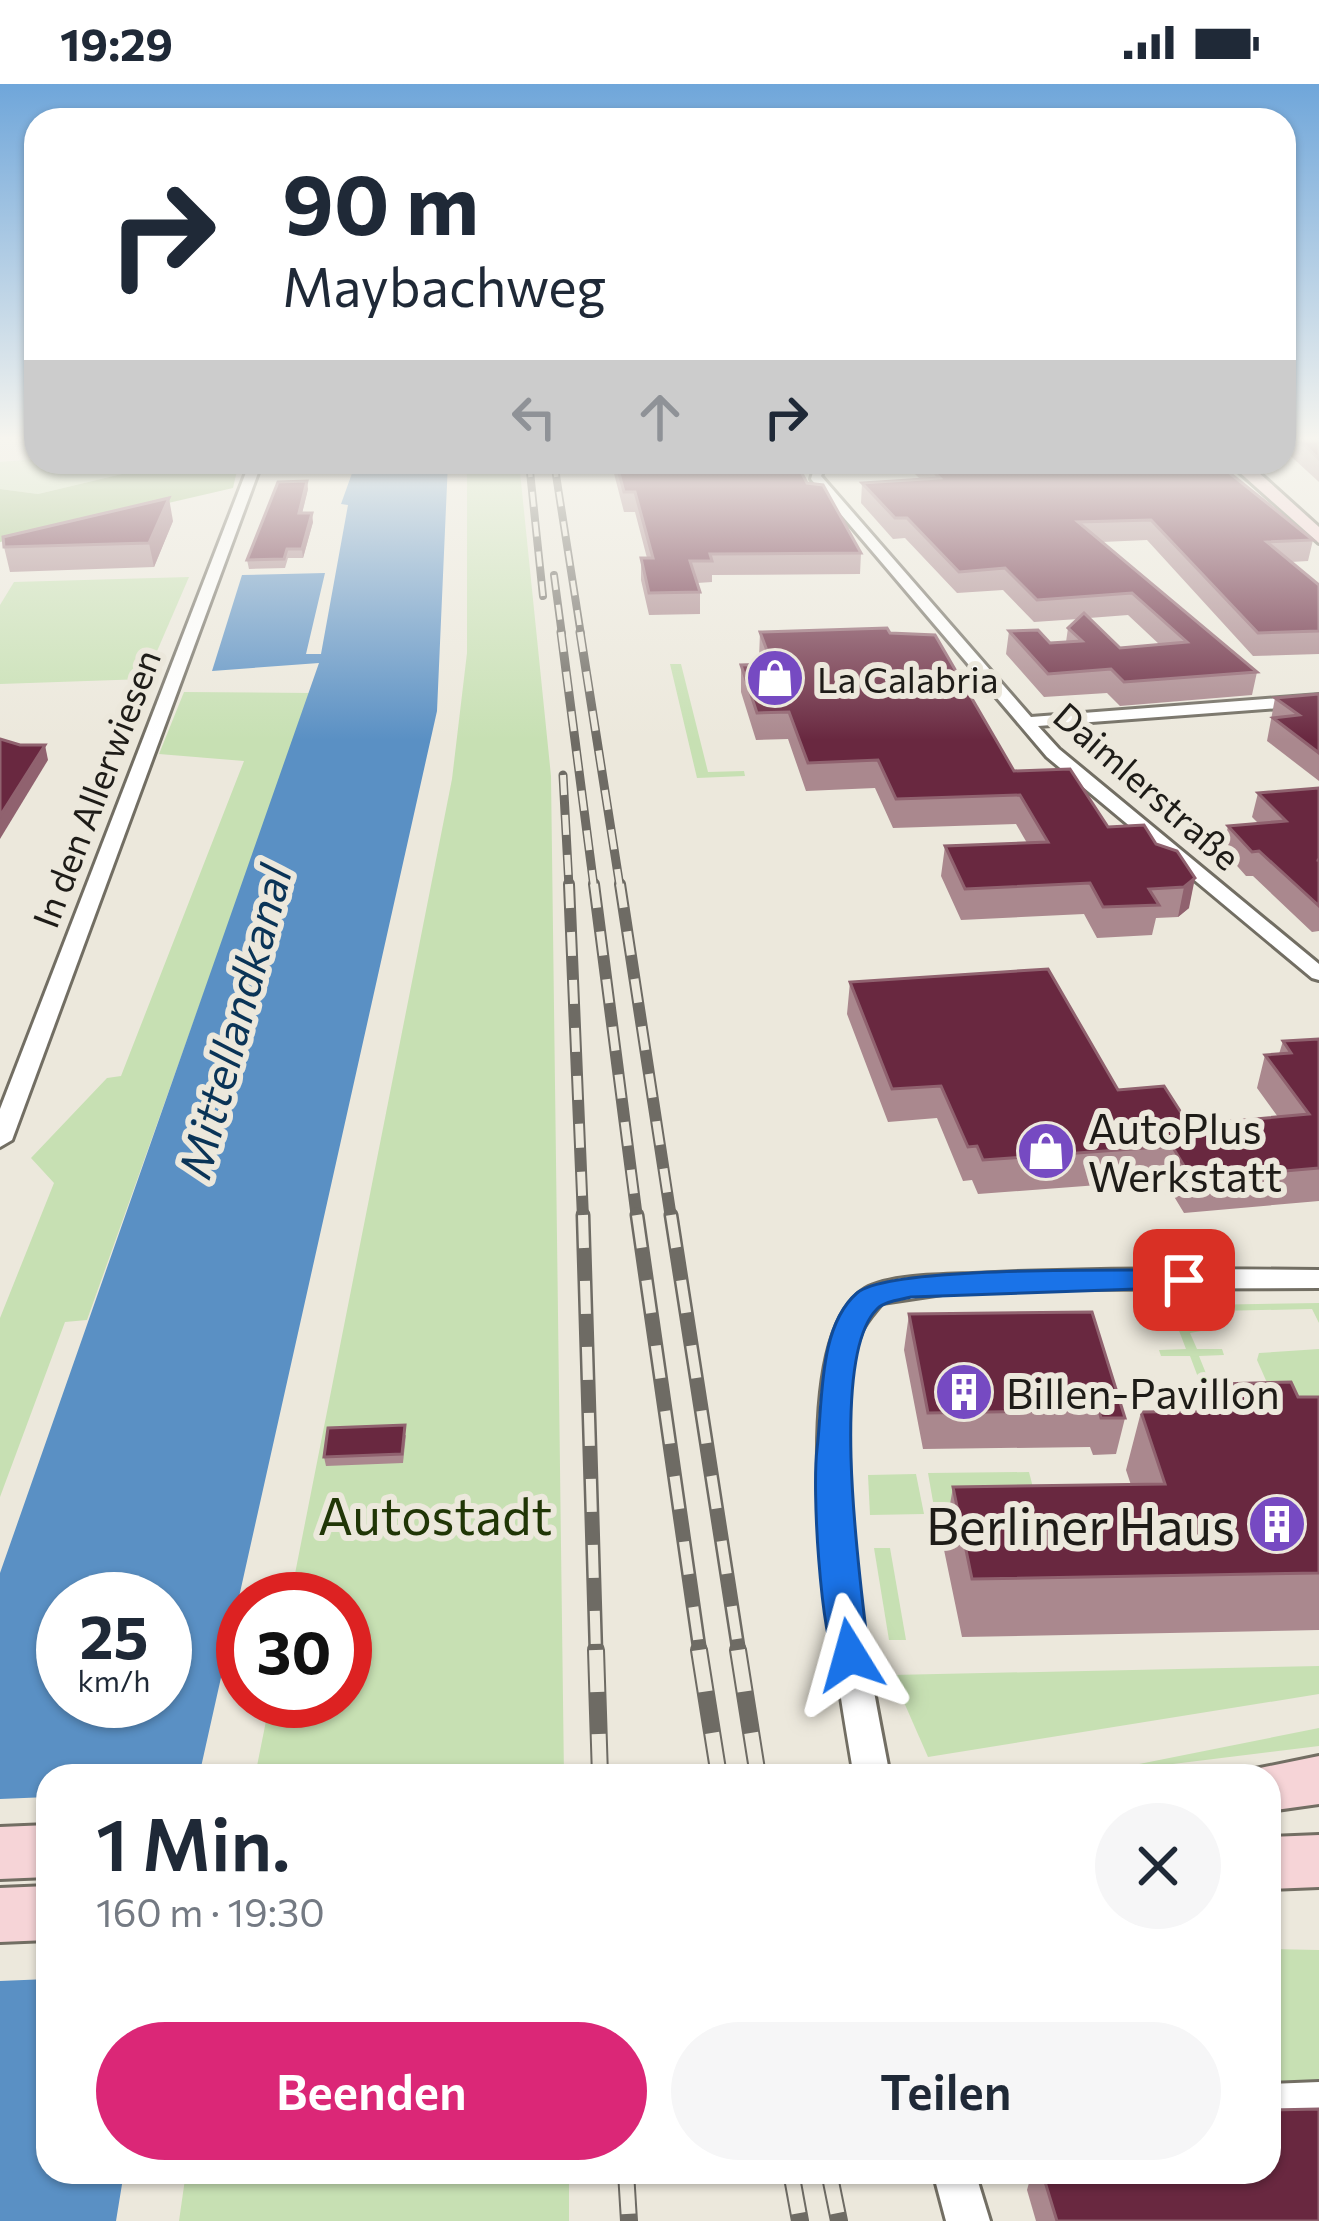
<!DOCTYPE html>
<html lang="de">
<meta charset="utf-8">
<style>
body{margin:0;font-family:Commissioner,sans-serif;background:#f6f6f7;color:#1f2937;height:100vh;display:flex;flex-direction:column;font-size:45px;white-space:nowrap}
*{box-sizing:border-box;margin:0}
p{font-size:39px;color:#747a83}
.icon{flex:none;width:66px;height:66px;fill:none;stroke:currentColor;stroke-width:2;stroke-linecap:round;stroke-linejoin:round}
.map{position:relative;flex:1;overflow:hidden}
.details{position:absolute;left:36px;top:1680px;width:1245px;height:420px;display:flex;flex-direction:column;background:#fff;border-radius:36px;box-shadow:0 3px 9px #0004}
.details>*{flex:none}
.hud{position:absolute;left:24px;top:24px;width:1272px;height:366px;border-radius:36px;box-shadow:0 3px 9px #0004;background:#fff;color:#1f2937;overflow:hidden}
.speed{position:absolute;left:36px;top:1488px;display:flex;gap:24px;font-size:60px;font-weight:700;text-align:center}
.speed>*{display:grid;place-content:center;width:156px;height:156px;border-radius:50%;background:#fff;box-shadow:0 3px 9px #0004;line-height:1}
.speed small{font-size:30px;font-weight:400}
.speed .limit{border:18px solid #d22;background:#fff;color:#111}
.pin{position:absolute;display:grid;place-items:center;width:102px;height:102px;color:#fff;margin:-51px;border-radius:24px;box-shadow:0 6px 18px #0006}
.me{position:absolute;width:132px;margin:-66px;rotate:352deg;stroke-linejoin:round;filter:drop-shadow(0 0 9px #0008)}
.turn{display:flex;align-items:center;gap:42px;height:252px;padding:0 60px;font-size:54px}
.turn .icon{width:156px;height:156px;stroke-width:2.5}
.turn b{display:block;font-size:84px;line-height:102px}
.lanes{display:flex;align-items:center;height:114px;padding:0 60px;background:#0003;justify-content:center;gap:60px;direction:ltr}
.lanes .off{opacity:.35}
.round{display:grid;place-items:center;flex:none;width:126px;height:126px;border-radius:63px;background:#f6f6f7}
.summary{display:flex;align-items:center;justify-content:space-between;height:204px;padding:0 60px}
h1{font-size:72px;font-weight:600;line-height:90px}
.primary-button{display:flex;gap:24px;margin-top:auto;padding:24px 60px}
.primary-button a{flex:1;height:138px;border-radius:72px;background:#db2777;color:#fff;font-size:48px;font-weight:600;line-height:138px;text-align:center}
.primary-button a+a{background:#f6f6f7;color:#1f2937}
.status{display:flex;justify-content:space-between;align-items:center;height:84px;padding:0 60px;background:#fff;direction:ltr}
.status svg{height:33px;fill:currentColor}
.map>svg:first-child{display:block}
.green{fill:#c7e0b3}
.forest{fill:#9ec180}
.water{fill:#5a90c4;fill-rule:evenodd}
.pier{fill:#ece8dc}
.lines{fill:none;stroke-linecap:round;stroke-linejoin:round}
.street-casing{stroke:#726e63;stroke-width:6}
.secondary-casing{stroke:#726e63;stroke-width:6}
.street{fill:#fff;fill-rule:evenodd}
.secondary{fill:#f6d4d7;fill-rule:evenodd}
.rail-far4-casing{stroke:#6e6b64;stroke-width:8}
.rail-far3-casing{stroke:#6e6b64;stroke-width:9}
.rail-far2-casing{stroke:#6e6b64;stroke-width:12}
.rail-far1-casing{stroke:#6e6b64;stroke-width:15}
.rail-casing{stroke:#6e6b64;stroke-width:18}
.rail-far4{stroke:#ece8dc;stroke-width:4.5;stroke-dasharray:15;stroke-linecap:butt}
.rail-far3{stroke:#ece8dc;stroke-width:6;stroke-dasharray:20;stroke-linecap:butt}
.rail-far2{stroke:#ece8dc;stroke-width:8;stroke-dasharray:24;stroke-linecap:butt}
.rail-far1{stroke:#ece8dc;stroke-width:10;stroke-dasharray:33;stroke-linecap:butt}
.rail{stroke:#ece8dc;stroke-width:14;stroke-dasharray:42;stroke-linecap:butt}
.wall{fill:#aa888e;fill-rule:evenodd}
.shaded-wall{fill:#90626f}
.building{fill:#692840;stroke:#90626f;stroke-width:3}
.route{fill:#1a73e8;stroke:#114b97;stroke-width:3}
.labels{text-anchor:middle;dominant-baseline:central;stroke-width:12;stroke-linejoin:round;paint-order:stroke}
.far-poi-label{font-size:36px;fill:#1e1c18;stroke:#ece8dc;text-anchor:start}
.far-street-label{font-size:36px;fill:#1e1c18;stroke:#ece8dc}
.poi-label{font-size:42px;fill:#1e1c18;stroke:#ece8dc;text-anchor:start}
.water-label{font-size:45px;font-style:italic;fill:#0a3457;stroke:#ece8dc}
.near-park-label{font-size:51px;fill:#203606;stroke:#ece8dc}
.near-poi-label{font-size:51px;fill:#1e1c18;stroke:#ece8dc;text-anchor:end}
</style>
<div class="status"><b>19:29</b><svg viewBox="0 0 49 12"><path d="M0 12V9h3v3zM5 12V6h3v6zM10 12V3h3v9zM15 12V0h3v12zM26 1h20v11H26zM47 4h2v5h-2z"/></svg></div>
<div class="map">
<svg width="1319" height="2137" viewBox="0 0 1319 2137">
<rect width="100%" height="100%" fill="#ece8dc"/>
<g class="green">
<polygon points="36,375 36,378 172,378 38,410 0,405 0,378"/>
<polygon points="467,378 519,378 551,692 564,1692 255,1692 270,1617 345,1617 345,1515 290,1515 452,695 467,569"/>
<polygon points="189,493 145,595 0,600 0,521 14,498"/>
<polygon points="670,580 681,580 708,688 744,687 745,692 697,694"/>
<polygon points="184,608 311,609 87,1236 65,1238 0,1413 0,1234 54,1099 31,1074 107,994 121,992 244,677 159,670"/>
<polygon points="1319,1219 1319,1239 1312,1225 1217,1227 1223,1243 1190,1249 1197,1265 1222,1265 1224,1271 1199,1272 1217,1317 1245,1324 1181,1325 1178,1318 1207,1317 1190,1272 1161,1272 1159,1266 1186,1265 1173,1231 1145,1231 1142,1222"/>
<polygon points="1319,1265 1319,1312 1276,1319 1257,1276 1259,1269"/>
<polygon points="1029,1388 1039,1427 935,1429 928,1389"/>
<polygon points="916,1390 924,1430 870,1431 868,1391"/>
<polygon points="874,1464 890,1464 906,1556 889,1556"/>
<polygon points="1319,1582 1319,1610 928,1673 892,1591"/>
<polygon points="1319,1644 1319,1662 1084,1691"/>
<polygon points="1269,1865 1319,1866 1319,2013 1269,2013"/>
<polygon points="186,2088 569,2088 569,2137 179,2137"/>
</g>
<polygon class="forest" points="172,378 239,378 233,404 0,458 0,405 38,410"/>
<path class="water" d="M356,378H448L437,627L199,1692H48V2088H124L116,2137H0V1489L319,579L212,587L242,491L325,489L306,570H321L348,421L341,420ZM63,1515H165V1617H63Z"/>
<polygon class="pier" points="48,1713 48,1895 0,1897 0,1715"/>
<g class="lines">
<g class="street-casing">
<g id="street">
<polygon points="250,378 262,378 12,1056 0,1063 0,1025"/>
<polygon points="825,378 845,378 824,385 821,392 1031,633 1319,611 1319,621 1038,642 1059,665 1319,880 1319,896 1312,894 1047,673 811,395 815,381"/>
<path d="M1319,1186V1204L1013,1205L949,1209L882,1219C875,1228 865,1238 861,1249C821,1352 869,1581 890,1692H854C839,1601 775,1260 865,1205C889,1191 944,1191 973,1190C1088,1184 1204,1185 1319,1186Z"/>
<polygon points="1319,1998 1319,2040 1269,2042 1269,2000"/>
<polygon points="933,2088 975,2088 990,2137 946,2137"/>
</g>
</g>
<g class="secondary-casing">
<g id="secondary">
<polygon points="1228,378 1247,378 1319,443 1319,459"/>
<polygon points="1319,1672 1319,1720 1269,1727 1269,1692 1247,1692 1250,1686"/>
<polygon points="48,1741 48,1793 0,1795 0,1743"/>
<polygon points="1319,1751 1319,1803 1269,1805 1269,1753"/>
<polygon points="48,1802 48,1856 0,1858 0,1804"/>
</g>
</g>
<use href="#street" class="street"/>
<use href="#secondary" class="secondary"/>
<g class="rail-far4-casing">
<g id="rail-far4">
<polyline points="529,378 543,512"/>
<polyline points="554,378 581,551"/>
<polyline points="554,491 562,551"/>
</g>
</g>
<g class="rail-far3-casing">
<g id="rail-far3">
<polyline points="561,548 594,803"/>
<polyline points="580,548 620,803"/>
<polyline points="563,691 569,803"/>
</g>
</g>
<g class="rail-far2-casing">
<g id="rail-far2">
<polyline points="569,800 583,1134"/>
<polyline points="594,800 637,1134"/>
<polyline points="620,800 671,1134"/>
</g>
</g>
<g class="rail-far1-casing">
<g id="rail-far1">
<polyline points="583,1131 596,1569"/>
<polyline points="637,1131 700,1569"/>
<polyline points="671,1131 739,1569"/>
</g>
</g>
<g class="rail-casing">
<g id="rail">
<polyline points="596,1566 600,1692"/>
<polyline points="699,1566 719,1692"/>
<polyline points="738,1566 758,1692"/>
<polyline points="626,2088 629,2137"/>
<polyline points="791,2088 800,2137"/>
<polyline points="829,2088 839,2137"/>
</g>
</g>
<use href="#rail-far4" class="rail-far4"/>
<use href="#rail-far3" class="rail-far3"/>
<use href="#rail-far2" class="rail-far2"/>
<use href="#rail-far1" class="rail-far1"/>
<use href="#rail" class="rail"/>
</g>
<g class="wall">
<polygon points="1284,357 1319,357 1319,398 1284,366"/>
<polygon points="611,378 796,378 807,399 861,469 860,490 712,491 712,498 697,499 700,508 700,530 649,531 641,496 641,474 647,474 635,428 624,428"/>
<path d="M903,378H1216L1313,456L1308,477L1291,478L1319,501V570L1253,572L1147,456L1102,458L1257,588L1252,611L1120,622L1107,609L1044,613L1006,570L1009,547L1050,559L1066,558L1068,544L1078,535L1034,538L1003,506L957,509L905,454L893,455L861,419L862,399L920,395ZM1128,531L1160,561L1120,564L1089,534Z"/>
<polygon points="308,405 302,429 313,438 303,474 288,474 285,484 249,485 247,476"/>
<polygon points="173,437 154,483 10,488 4,463"/>
<polygon points="760,548 890,549 1014,687 1108,743 1177,767 1189,824 1178,833 1156,834 1152,851 1097,854 1084,830 961,836 941,792 945,762 1027,759 1016,740 893,744 875,704 806,707 788,655 756,656 741,608 741,581 762,581 759,574"/>
<polygon points="1319,610 1319,697 1267,657 1275,614"/>
<polygon points="1319,704 1319,847 1312,848 1253,792 1246,792 1223,766 1228,742 1258,739 1252,733 1258,709"/>
<polygon points="850,898 1118,1006 1189,1041 1278,1033 1257,1004 1265,971 1279,970 1283,957 1319,955 1319,1117 1184,1129 1164,1096 978,1110 972,1096 963,1097 937,1034 888,1038 847,930"/>
<polygon points="909,1230 1125,1334 1116,1370 1093,1371 1090,1363 923,1365 904,1266"/>
<polygon points="1221,1300 1298,1313 1319,1313 1319,1546 962,1553 943,1461 953,1403 1131,1401 1126,1386 1141,1328 1213,1327"/>
<polygon points="406,1351 403,1379 326,1382 324,1373"/>
<polygon points="1032,2088 1269,2088 1319,2137 1036,2137 1027,2106"/>
</g>
<g class="shaded-wall">
<polygon points="307,397 308,405 300,438 299,429"/>
<polygon points="169,414 173,437 154,483 149,459"/>
<polygon points="312,429 313,438 303,474 302,465"/>
<polygon points="45,661 48,676 0,755 0,732"/>
<polygon points="1195,794 1189,824 1178,833 1184,803"/>
</g>
<g class="building">
<polygon points="1300,357 1319,357 1319,375"/>
<polygon points="616,378 796,378 807,399 823,401 861,469 710,470 712,477 690,477 700,508 649,509 641,474 653,474 635,408 624,408"/>
<polygon points="924,378 1216,378 1313,456 1267,458 1319,501 1319,547 1258,549 1151,436 1078,438 1257,588 1124,598 1111,585 1048,590 1009,547 1038,546 1050,559 1082,557 1068,544 1084,529 1120,564 1187,558 1132,509 1037,516 1005,484 959,488 907,434 895,434 862,399 940,394"/>
<polygon points="307,397 299,429 312,429 302,465 287,465 284,475 247,476 278,398"/>
<polygon points="169,414 149,459 4,463 3,453"/>
<polygon points="887,544 890,549 935,551 1014,687 1070,685 1108,743 1144,741 1156,760 1177,767 1195,794 1184,803 1149,805 1159,821 1103,823 1090,799 965,805 945,762 1048,758 1020,711 896,715 878,676 808,679 789,628 757,629 741,581 772,580 760,548"/>
<polygon points="1319,610 1319,669 1273,634 1299,631 1275,614"/>
<polygon points="0,655 20,661 45,661 0,732"/>
<polygon points="1319,704 1319,776 1317,776 1319,777 1319,822 1259,767 1252,768 1228,742 1286,737 1258,709"/>
<polygon points="1048,885 1118,1006 1164,1002 1189,1041 1309,1030 1265,971 1291,969 1283,957 1319,955 1319,1084 1192,1095 1172,1062 983,1076 977,1062 968,1063 941,1002 892,1005 850,898"/>
<polygon points="1092,1228 1125,1334 1101,1334 1099,1326 928,1329 909,1230"/>
<polygon points="1291,1298 1298,1313 1319,1313 1319,1489 972,1495 953,1403 1165,1400 1141,1328 1231,1327 1221,1300"/>
<polygon points="405,1341 402,1370 324,1373 328,1344"/>
<polygon points="1319,2025 1319,2137 1057,2137 1042,2088 1269,2088 1269,2026"/>
</g>
<linearGradient id="sky" x2="0" y2="1"><stop stop-color="#6fa6da"/><stop offset="0.54" stop-color="#f6f5ef"/><stop offset="1" stop-color="#f6f5ef" stop-opacity="0"/></linearGradient>
<rect width="1319" height="656" fill="url(#sky)"/>
<path class="route" d="M1184,1186L1198,1196L1194,1203L911,1213C900,1216 885,1217 877,1225C828,1274 861,1503 869,1571L864,1582L850,1587L837,1582C820,1547 812,1406 817,1365C823,1317 818,1243 857,1209C889,1181 1129,1187 1184,1186Z"/>
<defs>
<g id="shop-disc" transform="scale(3)"><circle r="9.5" fill="#764ac2" stroke="#ece8dc"/><path d="M-5-2.5h2.3a2.7 3.5 0 0 1 5.4 0H5L5.5 6h-11ZM-1.5-2.5h3a1.5 2.3 0 0 0-3 0Z" fill="#fff"/></g>
<g id="building-disc" transform="scale(3)"><circle r="9.5" fill="#764ac2" stroke="#ece8dc"/><path d="M-4-6H4V6H1V3H-1V6H-4ZM-2.5-4.3h1.7v1.8h-1.7ZM.8-4.3h1.7v1.8H.8ZM-2.5-1h1.7V.8h-1.7ZM.8-1h1.7V.8H.8Z" fill="#fff"/></g>
</defs>
<g fill-rule="evenodd">
<use href="#shop-disc" x="775" y="594"/>
<use href="#shop-disc" x="1046" y="1067"/>
<use href="#building-disc" x="964" y="1308"/>
<use href="#building-disc" x="1277" y="1440"/>
</g>
<g class="labels">
<g class="far-poi-label">
<text x="817" y="594">La Calabria</text>
</g>
<g class="far-street-label">
<text transform="translate(1148 701) rotate(41)">Daimlerstraße</text>
<text transform="translate(95 704) rotate(-69)">In den Allerwiesen</text>
</g>
<g class="poi-label">
<text x="1088" y="1043">AutoPlus<tspan x="1088" dy="48">Werkstatt</tspan></text>
<text x="1006" y="1308">Billen-Pavillon</text>
</g>
<g class="water-label">
<text transform="translate(233 937) rotate(-75)">Mittellandkanal</text>
</g>
<g class="near-park-label">
<text x="435" y="1430">Autostadt</text>
</g>
<g class="near-poi-label">
<text x="1235" y="1440">Berliner Haus</text>
</g>
</g>
</svg>
<div class="speed"><div>25<small>km/h</small></div><div class="limit">30</div></div>
<div class="pin" style="left:1184px;top:1196px;background:#d93025"><svg class="icon" aria-label="arrive" viewBox="0 0 24 24"><path d="M6 21V4h12l-3 4 3 4H6"/></svg></div>
<svg class="me" style="left:850px;top:1571px" viewBox="-20 -20 40 40"><path d="M0-17L14 15 0 8-14 15z" fill="#1a73e8" stroke="#fff" stroke-width="4"/></svg>
<div class="hud">
<div class="turn"><svg class="icon" aria-label="right" viewBox="0 0 24 24"><path d="M7 20v-9h11M14 6l5 5-5 5"/></svg><div><b>90 m</b>Maybachweg</div></div>
<div class="lanes"><svg class="icon off" aria-label="left" viewBox="0 0 24 24"><path d="M17 20v-9H6M10 6l-5 5 5 5"/></svg><svg class="icon off" aria-label="ahead" viewBox="0 0 24 24"><path d="M12 20V5M6 11l6-6 6 6"/></svg><svg class="icon" aria-label="right" viewBox="0 0 24 24"><path d="M7 20v-9h11M14 6l5 5-5 5"/></svg></div>
</div>
<section class="details">
<div class="summary"><div><h1>1 Min.</h1><p>160 m · 19:30</p></div><a class="round"><svg class="icon" aria-label="close" viewBox="0 0 24 24"><path d="M6 6l12 12M18 6L6 18"/></svg></a></div>
<div class="primary-button"><a>Beenden</a><a>Teilen</a></div>
</section>
</div>
